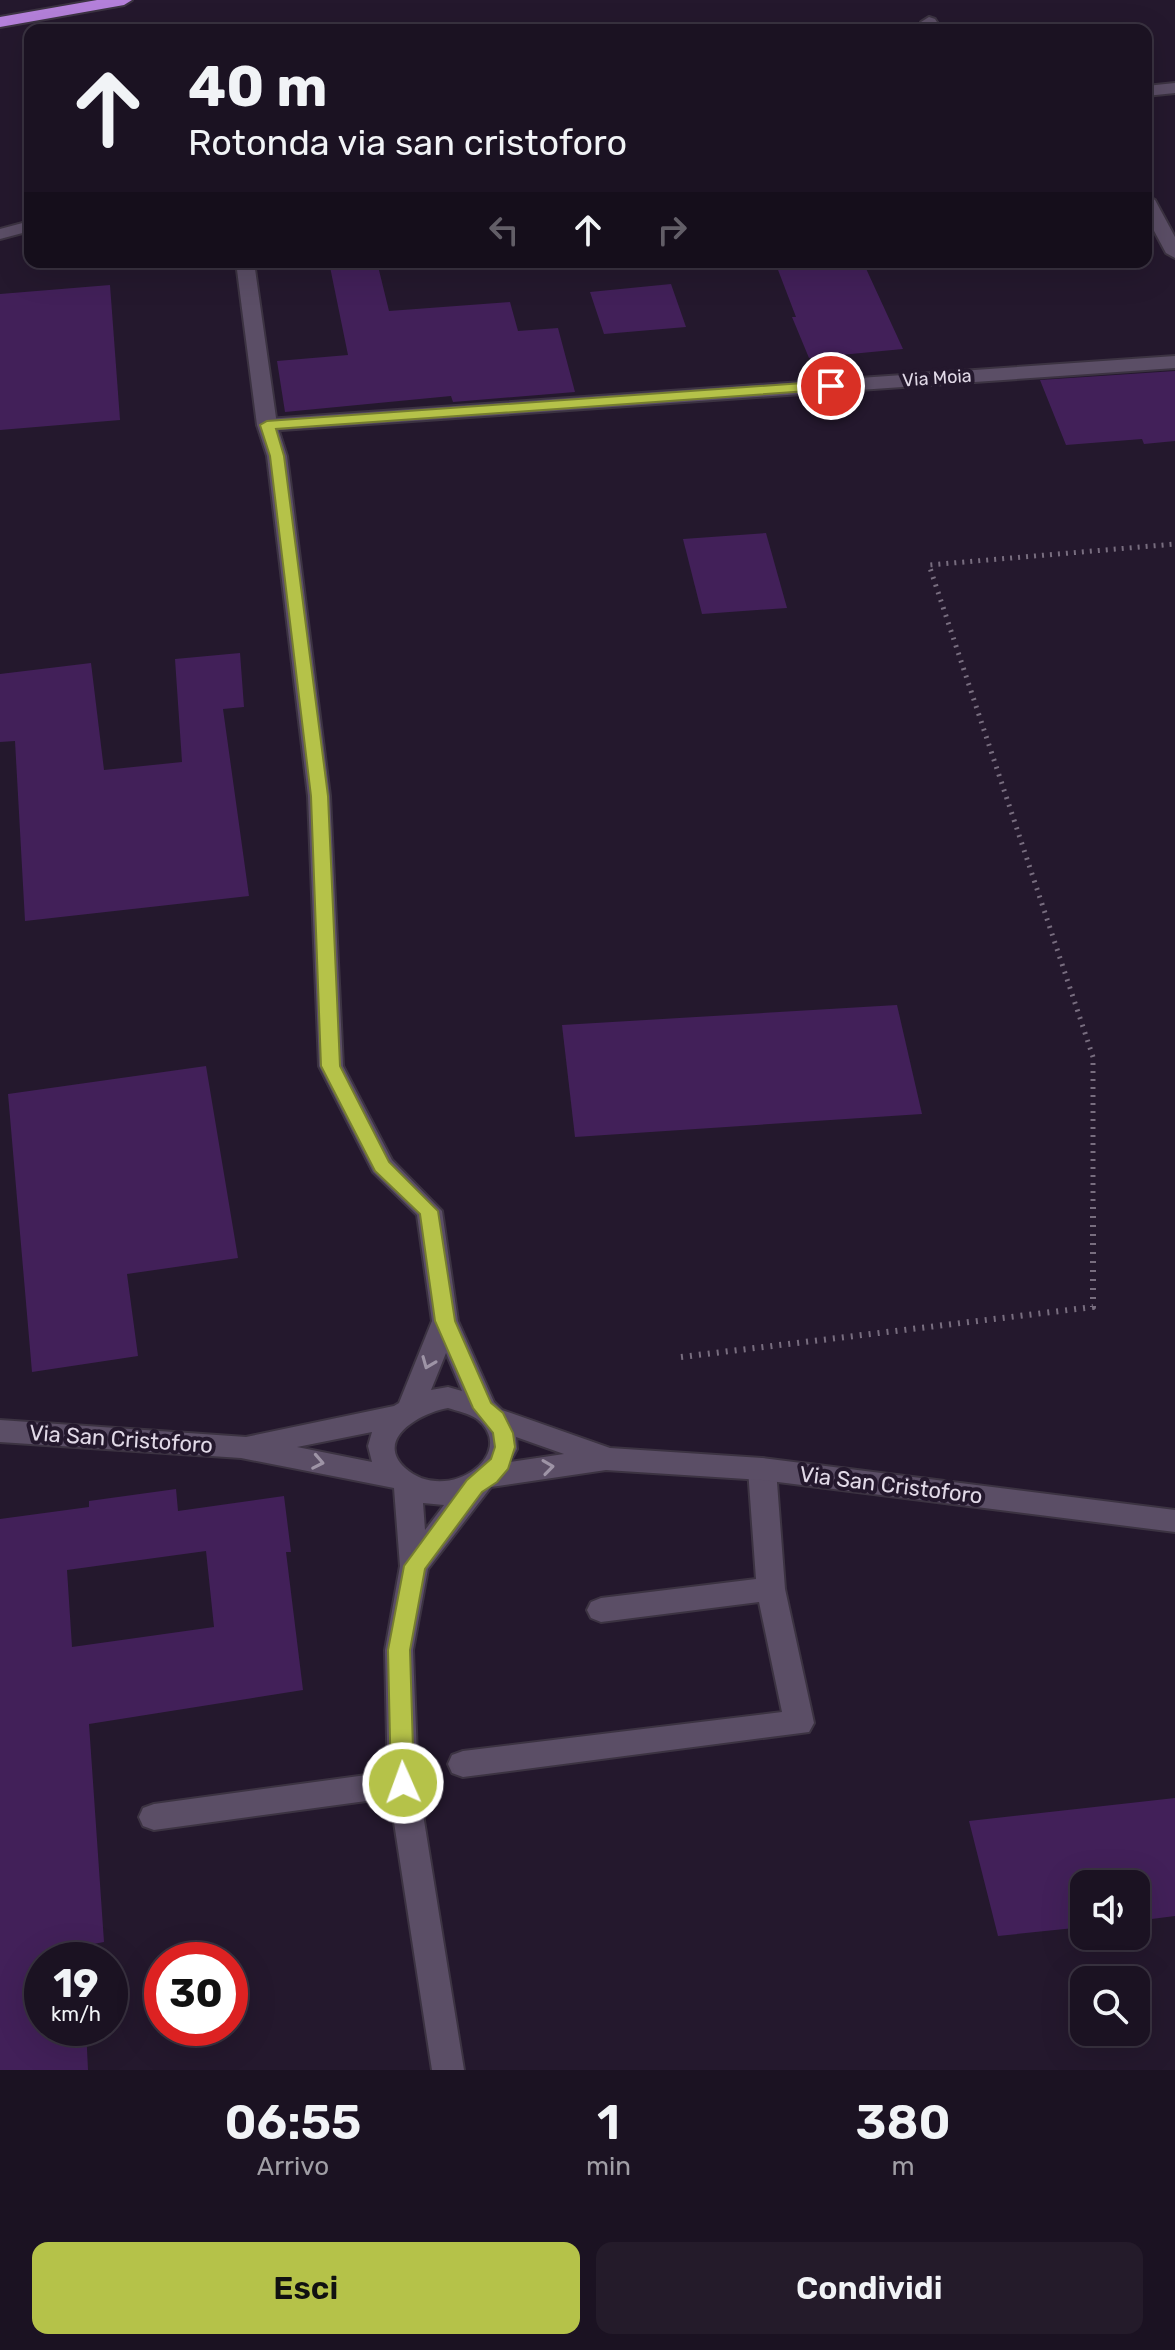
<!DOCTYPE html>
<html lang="it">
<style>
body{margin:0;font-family:Rubik,sans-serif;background:#241b2a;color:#f1f3f6;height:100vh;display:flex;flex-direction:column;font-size:30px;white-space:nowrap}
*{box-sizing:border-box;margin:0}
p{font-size:26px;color:#a09ea5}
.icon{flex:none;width:44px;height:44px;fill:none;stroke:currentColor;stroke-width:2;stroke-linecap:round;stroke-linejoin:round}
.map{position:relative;height:2070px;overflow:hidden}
.drawer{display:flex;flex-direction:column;background:#1b1222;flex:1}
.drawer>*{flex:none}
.top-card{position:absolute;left:24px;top:24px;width:1128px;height:244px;border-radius:16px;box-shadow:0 8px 32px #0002,0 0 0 2px #393240;background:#1b1222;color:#f1f3f6;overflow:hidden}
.controls{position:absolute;left:1070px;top:1870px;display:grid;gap:16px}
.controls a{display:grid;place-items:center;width:80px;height:80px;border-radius:16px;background:#1b1222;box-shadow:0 8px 32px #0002,0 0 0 2px #393240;font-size:40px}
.speed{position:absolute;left:24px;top:1942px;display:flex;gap:16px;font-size:40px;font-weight:700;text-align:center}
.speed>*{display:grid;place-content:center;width:104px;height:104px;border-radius:50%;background:#1b1222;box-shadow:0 8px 32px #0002,0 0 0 2px #393240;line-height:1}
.speed small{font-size:20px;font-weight:400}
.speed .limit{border:12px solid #d22;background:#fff;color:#111}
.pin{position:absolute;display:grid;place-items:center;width:68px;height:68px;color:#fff;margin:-34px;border:4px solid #fff;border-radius:50%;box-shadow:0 2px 8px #0007}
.me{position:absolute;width:88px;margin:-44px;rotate:358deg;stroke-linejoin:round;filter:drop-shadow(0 0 6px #0008)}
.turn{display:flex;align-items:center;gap:28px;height:168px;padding:0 32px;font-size:36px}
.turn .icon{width:104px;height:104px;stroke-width:2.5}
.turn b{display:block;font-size:56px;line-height:68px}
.lanes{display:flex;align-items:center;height:76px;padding:0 32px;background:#0003;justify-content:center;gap:40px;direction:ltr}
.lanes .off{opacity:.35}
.eta{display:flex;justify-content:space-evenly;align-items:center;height:136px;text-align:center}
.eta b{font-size:48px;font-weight:600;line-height:56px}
.cta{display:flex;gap:16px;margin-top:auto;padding:16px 32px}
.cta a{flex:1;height:92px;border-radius:16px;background:#b5c249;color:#111;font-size:32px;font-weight:600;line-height:92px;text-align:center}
.cta a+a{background:#241b2a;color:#f1f3f6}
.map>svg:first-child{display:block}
.building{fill:#422059;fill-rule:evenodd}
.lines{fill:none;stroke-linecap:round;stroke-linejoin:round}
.lane-casing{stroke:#3c3342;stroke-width:4}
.street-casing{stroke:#3c3342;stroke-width:4}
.highway-casing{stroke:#3c3342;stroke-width:4}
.path-far1{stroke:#786d7f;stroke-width:5;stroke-dasharray:2 6;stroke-linecap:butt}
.path{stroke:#786d7f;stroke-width:6;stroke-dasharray:2 7;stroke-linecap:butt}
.lane{fill:#5b4e66;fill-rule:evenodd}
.street{fill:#5b4e66;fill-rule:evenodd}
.highway{fill:#b480da;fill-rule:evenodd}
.oneway{stroke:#9e94a6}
.route{fill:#b5c249;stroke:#767e2f;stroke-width:2}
.labels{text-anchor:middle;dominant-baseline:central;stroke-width:8;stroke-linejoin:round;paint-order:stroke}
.far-street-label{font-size:18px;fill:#e1d9e7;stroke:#24182d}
.street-label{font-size:22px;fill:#e1d9e7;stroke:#24182d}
</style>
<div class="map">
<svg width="1175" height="2070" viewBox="0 0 1175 2070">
<rect width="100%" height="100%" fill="#24182d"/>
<g class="building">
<polygon points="329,262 377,262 389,311 510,302 518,331 558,328 575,392 453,402 451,396 285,412 277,361 348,355"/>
<polygon points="775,262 863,262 903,349 809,358 792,317 796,317"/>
<polygon points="671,284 686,327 604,334 590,292"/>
<polygon points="110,285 120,420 0,430 0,294"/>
<polygon points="1175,371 1175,441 1144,444 1142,439 1066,445 1040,380"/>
<polygon points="766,533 787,608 702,614 683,539"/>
<polygon points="240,653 244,707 223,709 249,896 25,921 15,741 0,742 0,674 91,663 104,770 182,762 175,659"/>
<polygon points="897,1005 922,1114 575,1137 562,1025"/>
<polygon points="206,1066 238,1258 127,1274 138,1356 32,1372 8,1094"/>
<path d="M176,1489L178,1511L284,1496L291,1552H286L303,1690L89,1724L104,1942L83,1946L84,1960H42V2028H86L88,2070H0V1519L89,1507V1501ZM206,1551L214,1627L72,1647L67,1570Z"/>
<polygon points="1175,1798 1175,1916 1136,1921 1136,1884 1084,1884 1084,1927 998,1936 969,1821"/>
</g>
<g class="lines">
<g class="lane-casing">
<g id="lane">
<polygon points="929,17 935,19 942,30 926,30 921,22"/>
<polygon points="1146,195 1155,200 1175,237 1175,258 1166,253 1146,216"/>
<polygon points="1175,356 1175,368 267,431 257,425 267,419"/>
<polygon points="762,1458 772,1461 776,1469 785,1589 814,1723 809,1732 463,1777 452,1773 448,1764 452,1755 463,1751 782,1712 759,1602 601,1622 591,1618 587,1610 591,1602 601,1598 756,1579 748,1469 752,1461"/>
<polygon points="403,1770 414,1774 418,1783 414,1792 403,1796 154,1830 143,1826 139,1817 143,1808 154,1804"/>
</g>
</g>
<g class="street-casing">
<g id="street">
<polygon points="1175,83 1175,93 1146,96 1146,86"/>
<polygon points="30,221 30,231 0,239 0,229"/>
<path d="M236,262H254L277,425L287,456L330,796L343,1066L392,1160L442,1211L458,1321L494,1402L502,1410L610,1448L762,1458L1175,1510V1532L762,1480L606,1470L491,1487L428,1569L413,1650L418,1783L464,2070H432L388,1783L385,1650L400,1566L394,1488L241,1458L0,1442V1420L246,1437L394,1406L399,1403L432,1321L417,1215L373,1172L319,1066L308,796L267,456L257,425ZM446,1353L462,1391L448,1387L431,1390ZM448,1408C457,1411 469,1413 477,1419C520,1454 447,1506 405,1468C373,1438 423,1412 448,1408ZM372,1432L368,1446L372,1462L297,1447ZM516,1437L564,1454L510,1462L517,1449ZM423,1503L444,1505L425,1530Z"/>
</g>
</g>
<g class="highway-casing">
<polygon id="highway" points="97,0 132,0 124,5 0,27 0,17"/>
</g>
<polyline class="path-far1" points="1093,1209 1093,1057 929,565 1175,544"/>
<polyline class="path" points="681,1357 1093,1307 1093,1207"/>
<use href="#lane" class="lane"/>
<use href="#street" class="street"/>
<use href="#highway" class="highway"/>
</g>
<defs><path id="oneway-chevron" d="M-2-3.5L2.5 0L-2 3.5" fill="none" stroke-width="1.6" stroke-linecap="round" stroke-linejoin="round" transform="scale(2)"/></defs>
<g class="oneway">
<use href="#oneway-chevron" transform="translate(428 1363) rotate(112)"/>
<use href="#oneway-chevron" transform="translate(318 1462) rotate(11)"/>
<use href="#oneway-chevron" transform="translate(548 1467) rotate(-8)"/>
</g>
<polygon class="route" points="831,381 836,383 836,389 276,429 284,456 328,796 340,1066 389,1162 438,1211 455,1321 491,1403 503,1413 513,1433 515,1447 508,1469 497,1482 482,1492 425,1569 410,1650 414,1783 411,1790 403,1793 395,1790 391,1783 388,1650 404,1566 467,1480 491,1459 495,1447 493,1433 473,1408 435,1321 420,1214 375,1171 321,1066 311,796 270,456 260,425 267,421"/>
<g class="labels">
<g class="far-street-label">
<text transform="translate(937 378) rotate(-4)">Via Moia</text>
</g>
<g class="street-label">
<text transform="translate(121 1439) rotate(4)">Via San Cristoforo</text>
<text transform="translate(891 1485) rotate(7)">Via San Cristoforo</text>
</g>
</g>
</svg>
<div class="controls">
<a><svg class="icon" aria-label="sound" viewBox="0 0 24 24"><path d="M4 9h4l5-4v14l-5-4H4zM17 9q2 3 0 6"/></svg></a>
<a><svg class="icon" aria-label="search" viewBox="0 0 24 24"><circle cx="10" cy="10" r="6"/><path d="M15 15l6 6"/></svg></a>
</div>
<div class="speed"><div>19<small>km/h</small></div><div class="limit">30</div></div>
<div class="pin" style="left:831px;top:386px;background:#d93025"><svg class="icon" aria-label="arrive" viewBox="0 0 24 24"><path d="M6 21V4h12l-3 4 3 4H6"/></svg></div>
<svg class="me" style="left:403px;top:1783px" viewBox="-20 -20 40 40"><circle r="17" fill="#b5c249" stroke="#fff" stroke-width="3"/><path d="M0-11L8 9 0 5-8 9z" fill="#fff"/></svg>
<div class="top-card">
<div class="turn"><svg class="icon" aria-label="ahead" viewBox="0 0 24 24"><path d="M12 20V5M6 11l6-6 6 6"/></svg><div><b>40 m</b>Rotonda via san cristoforo</div></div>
<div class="lanes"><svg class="icon off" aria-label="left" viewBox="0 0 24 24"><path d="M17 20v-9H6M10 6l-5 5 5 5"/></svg><svg class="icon" aria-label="ahead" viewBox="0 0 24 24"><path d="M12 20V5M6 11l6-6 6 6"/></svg><svg class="icon off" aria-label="right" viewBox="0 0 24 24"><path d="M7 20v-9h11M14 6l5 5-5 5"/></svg></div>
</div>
</div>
<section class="drawer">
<div class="eta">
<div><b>06:55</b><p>Arrivo</p></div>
<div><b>1</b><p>min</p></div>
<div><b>380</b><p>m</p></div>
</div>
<div class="cta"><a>Esci</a><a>Condividi</a></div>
</section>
